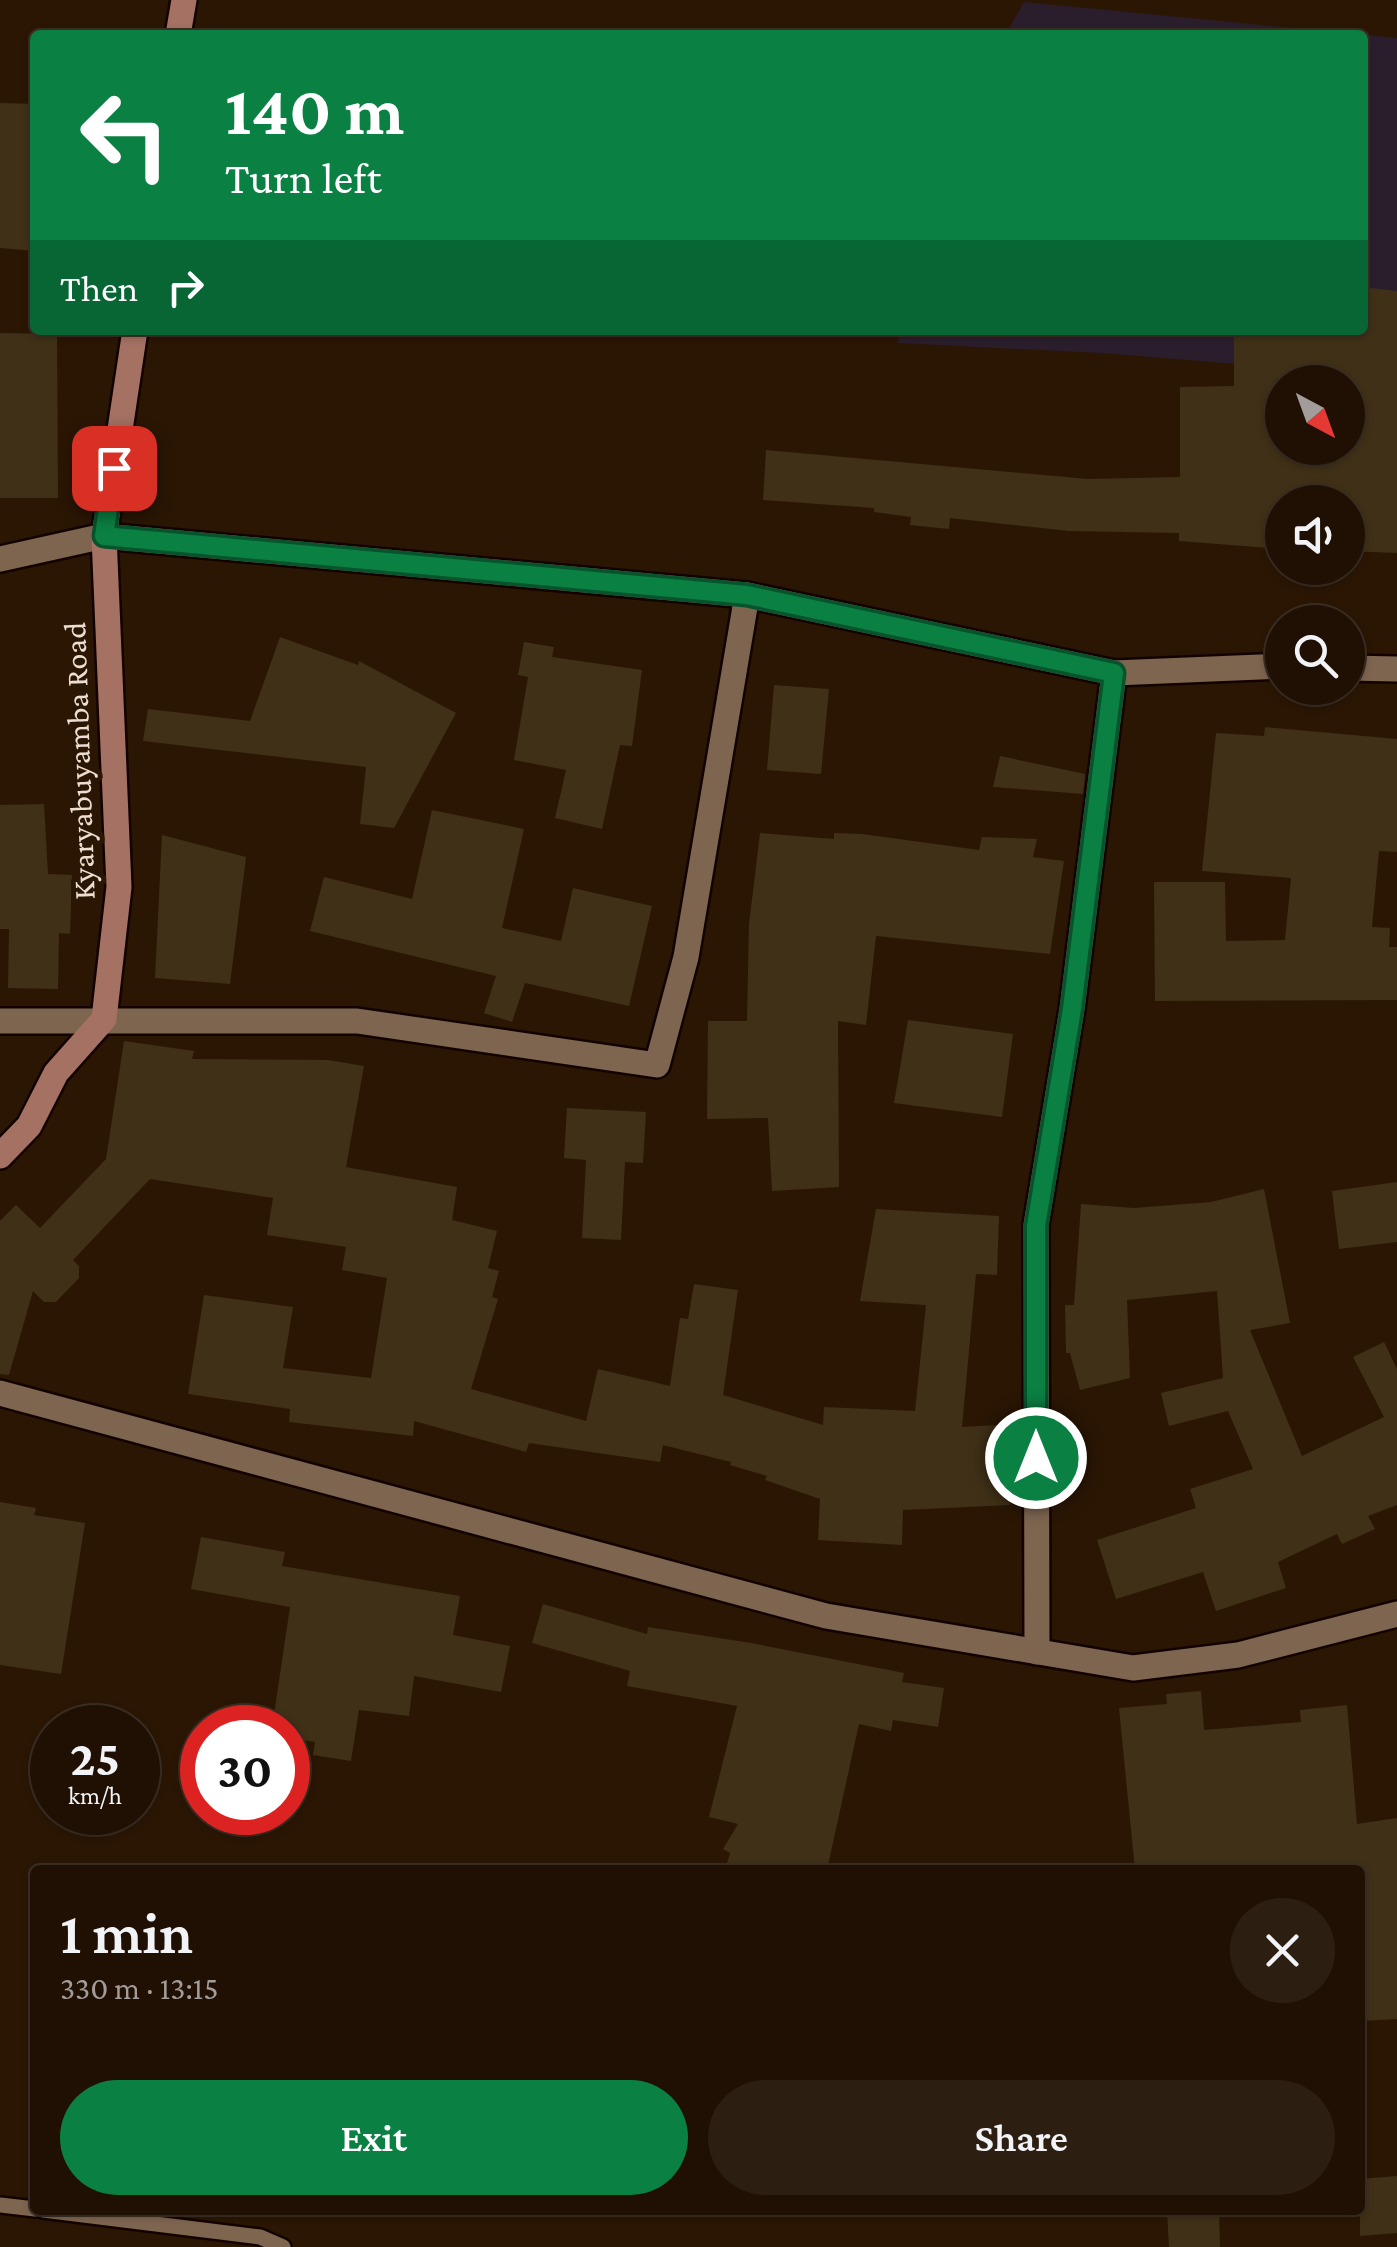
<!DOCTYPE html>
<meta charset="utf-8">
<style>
body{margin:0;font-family:"Crimson Pro",serif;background:#2d1e12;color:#f1f3f6;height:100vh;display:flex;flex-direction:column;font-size:38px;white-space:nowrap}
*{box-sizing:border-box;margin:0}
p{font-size:32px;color:#a29d9a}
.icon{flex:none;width:55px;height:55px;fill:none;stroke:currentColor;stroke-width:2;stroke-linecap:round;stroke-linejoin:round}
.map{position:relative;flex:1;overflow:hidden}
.drawer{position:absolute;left:30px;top:1865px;width:1335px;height:350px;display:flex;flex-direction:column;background:#201003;border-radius:10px;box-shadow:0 2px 8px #0004,0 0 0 2px #3d3025}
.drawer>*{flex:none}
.hud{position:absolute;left:30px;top:30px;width:1338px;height:305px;border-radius:10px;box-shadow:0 2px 8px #0004,0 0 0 2px #3d3025;background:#0b8043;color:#fff;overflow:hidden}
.needle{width:65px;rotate:139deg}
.buttons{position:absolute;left:1265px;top:365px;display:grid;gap:20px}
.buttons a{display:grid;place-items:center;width:100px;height:100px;border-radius:50%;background:#201003;box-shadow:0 2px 8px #0004,0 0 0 2px #3d3025;font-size:50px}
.speed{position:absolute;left:30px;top:1705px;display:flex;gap:20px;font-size:50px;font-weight:700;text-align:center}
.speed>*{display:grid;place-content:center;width:130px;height:130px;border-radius:50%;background:#201003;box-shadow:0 2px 8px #0004,0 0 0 2px #3d3025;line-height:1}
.speed small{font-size:25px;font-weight:400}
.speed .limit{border:15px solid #d22;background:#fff;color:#111}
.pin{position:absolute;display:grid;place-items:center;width:85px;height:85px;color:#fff;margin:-42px;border-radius:20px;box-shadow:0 5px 15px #0006}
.me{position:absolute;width:110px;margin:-55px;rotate:0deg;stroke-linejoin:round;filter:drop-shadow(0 0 8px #0008)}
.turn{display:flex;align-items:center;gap:35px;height:210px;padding:0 30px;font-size:45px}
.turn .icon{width:130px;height:130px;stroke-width:2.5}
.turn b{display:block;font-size:70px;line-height:85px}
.then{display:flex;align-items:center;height:95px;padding:0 30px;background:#0003;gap:20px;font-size:38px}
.round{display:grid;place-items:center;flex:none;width:105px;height:105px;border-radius:52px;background:#2d1e12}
.head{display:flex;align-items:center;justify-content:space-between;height:170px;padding:0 30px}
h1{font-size:60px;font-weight:600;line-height:75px}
.button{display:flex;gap:20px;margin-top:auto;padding:20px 30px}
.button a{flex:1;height:115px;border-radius:60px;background:#0b8043;color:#fff;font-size:40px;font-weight:600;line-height:115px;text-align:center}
.button a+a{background:#2d1e12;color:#f1f3f6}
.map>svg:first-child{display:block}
.education{fill:#2a1e2c}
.building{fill:#403017;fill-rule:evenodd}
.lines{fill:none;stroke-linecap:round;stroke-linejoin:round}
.lane-casing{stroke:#130300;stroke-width:20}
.street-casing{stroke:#130300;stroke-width:30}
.secondary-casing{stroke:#130300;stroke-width:30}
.lane{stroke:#7e6550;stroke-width:15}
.street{stroke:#7e6550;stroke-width:25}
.secondary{stroke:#a47163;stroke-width:25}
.route-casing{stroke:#07532c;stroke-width:25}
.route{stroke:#0b8043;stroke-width:18}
.labels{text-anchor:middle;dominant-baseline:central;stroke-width:10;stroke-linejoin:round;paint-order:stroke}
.street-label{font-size:32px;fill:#ecded2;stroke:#2b1604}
</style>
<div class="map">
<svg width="1397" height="2247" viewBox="0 0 1397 2247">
<rect width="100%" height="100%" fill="#2b1604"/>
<polygon class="education" points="1024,2 1397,38 1397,377 1101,353 898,343 901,330 1362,330 1362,35 1005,35"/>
<g class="building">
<polygon points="0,103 35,104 35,251 0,248"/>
<path d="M1362,287L1397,291V553L1348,551V502H1282V549L1179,541V533L1069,531L950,518L949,529L910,525L911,517L874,512V508L763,500L766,450L1088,479L1180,477V387L1234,386V330H1362ZM1282,382H1348V448H1282Z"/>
<polygon points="0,333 57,334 58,498 0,498"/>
<polygon points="280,637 358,665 359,661 456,713 394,828 360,824 366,767 143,741 148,709 250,721"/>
<polygon points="524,642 554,647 552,657 642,670 632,746 620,745 602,829 555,818 566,770 514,760 528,677 518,675"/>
<polygon points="774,685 829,689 821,774 767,770"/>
<polygon points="1265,727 1397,739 1397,852 1379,851 1372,927 1390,928 1389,947 1397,947 1397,1000 1155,1001 1154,882 1225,882 1226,941 1285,940 1291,878 1202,871 1216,733 1264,736"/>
<polygon points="1000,756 1085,774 1083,794 993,787"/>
<polygon points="44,804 48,874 72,875 70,934 59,933 58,989 8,988 9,929 0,929 0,805"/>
<polygon points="432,810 524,829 502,928 561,941 573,888 652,906 629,1006 525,983 512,1022 484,1013 496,976 310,931 324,877 412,899"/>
<polygon points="760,833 834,839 834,833 862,834 979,850 982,837 1037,839 1033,857 1064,861 1050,954 876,936 866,1025 838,1021 839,1187 772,1191 768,1118 707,1119 708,1021 747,1021 749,924"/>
<polygon points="162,835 246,857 230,984 155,978"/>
<polygon points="908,1020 1013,1034 1002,1117 894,1103"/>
<polygon points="124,1041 194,1051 192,1059 328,1060 364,1066 346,1167 457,1187 452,1220 497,1231 488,1268 499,1271 492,1297 498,1299 471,1389 586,1421 598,1369 670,1386 680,1318 688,1319 694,1284 738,1290 723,1395 823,1425 824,1407 915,1411 926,1305 860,1301 876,1209 999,1216 997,1275 976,1274 962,1427 996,1425 998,1467 1008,1467 1010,1505 903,1510 902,1545 818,1540 820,1499 765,1480 767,1476 730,1465 731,1462 663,1445 660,1462 529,1443 526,1452 414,1421 413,1436 289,1422 290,1409 188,1394 204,1295 293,1307 283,1368 371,1378 387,1278 342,1270 346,1247 267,1235 273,1198 150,1179 73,1260 79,1266 79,1278 56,1302 44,1302 33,1291 9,1375 0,1374 0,1221 16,1205 40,1228 106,1159"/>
<polygon points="567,1108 646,1112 643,1163 625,1162 621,1240 582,1238 586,1160 564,1158"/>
<polygon points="1397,1182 1397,1242 1339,1249 1332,1191"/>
<polygon points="1264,1189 1290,1323 1250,1330 1302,1456 1384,1417 1353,1357 1384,1342 1397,1369 1397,1505 1368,1516 1375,1529 1342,1544 1337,1534 1278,1562 1286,1588 1216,1611 1203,1572 1116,1599 1097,1540 1196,1508 1190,1489 1253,1469 1228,1411 1169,1426 1161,1393 1223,1378 1217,1291 1127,1300 1130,1378 1080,1390 1070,1353 1066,1353 1065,1305 1074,1305 1081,1204 1134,1208 1211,1202"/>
<polygon points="0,1502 36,1508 34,1515 85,1523 61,1674 0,1665"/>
<polygon points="201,1537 285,1552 282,1566 460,1596 453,1635 510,1646 501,1692 414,1676 409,1716 359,1710 351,1761 313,1755 315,1742 288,1738 288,1728 272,1728 290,1607 191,1589"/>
<polygon points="543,1604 647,1634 648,1627 751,1643 904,1673 902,1682 944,1688 938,1727 893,1720 891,1731 859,1724 827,1870 725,1870 730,1853 723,1849 738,1824 709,1817 737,1706 627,1686 630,1671 532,1643"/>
<polygon points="1201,1691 1204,1730 1301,1722 1300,1710 1347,1705 1357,1824 1397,1818 1397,2019 1360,2021 1360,1870 1135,1870 1119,1708 1167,1704 1166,1694"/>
<polygon points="1397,2176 1397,2233 1360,2236 1360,2179"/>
<polygon points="1167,2210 1219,2210 1220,2247 1169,2247"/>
</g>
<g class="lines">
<g class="lane-casing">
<g id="lane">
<polyline points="0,2205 35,2209"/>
<polyline points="43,2210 260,2237 283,2247"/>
</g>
</g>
<g class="street-casing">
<g id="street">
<polyline points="0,559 104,536 747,595 1114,673 1282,666"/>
<polyline points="1348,668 1397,669"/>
<polyline points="0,1021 357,1021 657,1065 686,957 747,595"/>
<polyline points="0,1393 826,1616 1133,1668 1238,1655 1397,1614"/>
<polyline points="1037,1652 1036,1225 1072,1009 1114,673"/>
</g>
</g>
<g class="secondary-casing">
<g id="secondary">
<polyline points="178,35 184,0"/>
<polyline points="0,1156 29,1126 56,1073 104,1019 119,887 104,536 135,330"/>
</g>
</g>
<use href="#lane" class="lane"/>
<use href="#street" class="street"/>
<use href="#secondary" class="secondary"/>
</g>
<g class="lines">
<g class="route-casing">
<polyline id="route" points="114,468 104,536 747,595 1114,673 1072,1009 1036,1226 1036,1458"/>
</g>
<use href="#route" class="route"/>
</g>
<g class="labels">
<g class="street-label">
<text transform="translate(79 761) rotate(-92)">Kyaryabuyamba Road</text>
</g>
</g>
</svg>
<div class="buttons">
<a><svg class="needle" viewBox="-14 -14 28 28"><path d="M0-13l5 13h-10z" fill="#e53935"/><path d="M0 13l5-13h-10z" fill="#a29d9a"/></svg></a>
<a><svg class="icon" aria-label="sound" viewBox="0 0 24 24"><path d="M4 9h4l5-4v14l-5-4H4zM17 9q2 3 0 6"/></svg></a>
<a><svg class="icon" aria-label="search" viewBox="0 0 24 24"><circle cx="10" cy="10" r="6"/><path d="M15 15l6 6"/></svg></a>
</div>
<div class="speed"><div>25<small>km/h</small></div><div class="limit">30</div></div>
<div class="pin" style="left:114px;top:468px;background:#d93025"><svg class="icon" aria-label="arrive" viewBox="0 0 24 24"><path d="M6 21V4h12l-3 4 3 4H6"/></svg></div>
<svg class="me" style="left:1036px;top:1458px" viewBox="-20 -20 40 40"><circle r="17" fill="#0b8043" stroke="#fff" stroke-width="3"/><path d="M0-11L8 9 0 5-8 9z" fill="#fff"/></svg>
<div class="hud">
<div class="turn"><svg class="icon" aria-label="left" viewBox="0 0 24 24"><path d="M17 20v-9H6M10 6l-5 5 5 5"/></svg><div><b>140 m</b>Turn left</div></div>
<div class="then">Then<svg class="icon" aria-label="right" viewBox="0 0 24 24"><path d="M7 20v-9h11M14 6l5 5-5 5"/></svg></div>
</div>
<section class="drawer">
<div class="head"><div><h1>1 min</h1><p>330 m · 13:15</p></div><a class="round"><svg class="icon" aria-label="close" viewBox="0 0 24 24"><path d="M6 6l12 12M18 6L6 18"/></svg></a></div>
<div class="button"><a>Exit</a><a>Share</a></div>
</section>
</div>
